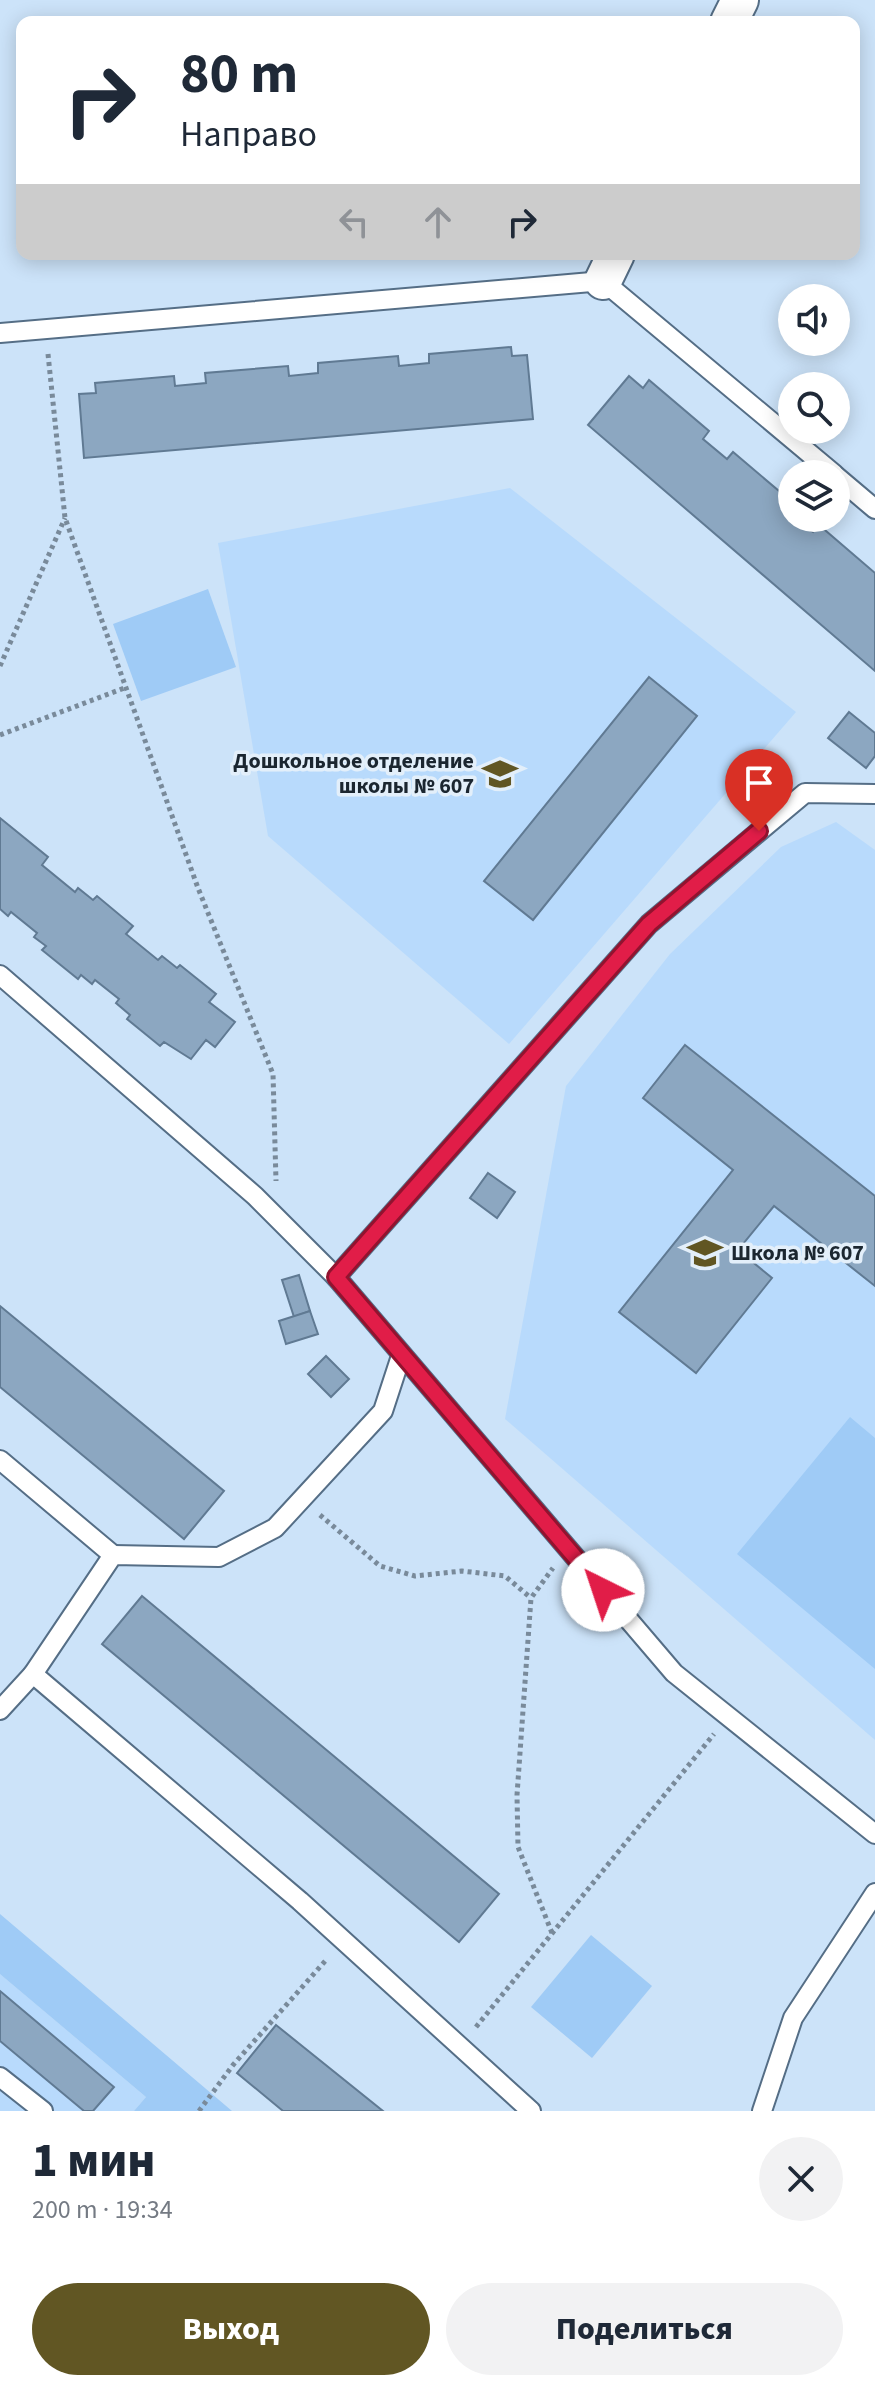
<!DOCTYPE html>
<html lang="ru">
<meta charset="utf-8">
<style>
body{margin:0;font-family:"Source Sans 3",sans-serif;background:#f2f2f3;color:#1f2937;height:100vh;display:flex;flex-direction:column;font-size:30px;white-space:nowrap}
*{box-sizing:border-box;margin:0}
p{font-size:26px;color:#747a83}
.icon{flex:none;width:44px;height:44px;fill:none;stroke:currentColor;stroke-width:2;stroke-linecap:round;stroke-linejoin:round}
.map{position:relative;height:2111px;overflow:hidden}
.panel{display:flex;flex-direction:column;background:#fff;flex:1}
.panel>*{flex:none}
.hud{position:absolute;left:16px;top:16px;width:844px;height:244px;border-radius:16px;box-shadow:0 4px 20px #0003;background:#fff;color:#1f2937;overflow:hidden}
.fabs{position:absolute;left:778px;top:284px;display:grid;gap:16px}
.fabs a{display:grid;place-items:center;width:72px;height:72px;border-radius:50%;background:#fff;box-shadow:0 4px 20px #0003;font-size:40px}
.pin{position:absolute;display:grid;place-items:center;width:68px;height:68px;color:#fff;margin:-82px -34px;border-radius:50% 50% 50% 0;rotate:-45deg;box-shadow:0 0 8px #0007}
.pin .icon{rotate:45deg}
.me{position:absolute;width:88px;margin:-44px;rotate:319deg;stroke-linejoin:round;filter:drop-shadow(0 0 6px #0008)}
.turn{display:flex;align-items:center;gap:28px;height:168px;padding:0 32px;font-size:36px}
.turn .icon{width:104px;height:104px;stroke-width:2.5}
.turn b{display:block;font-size:56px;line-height:68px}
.lanes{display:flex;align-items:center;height:76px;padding:0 32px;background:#0003;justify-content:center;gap:40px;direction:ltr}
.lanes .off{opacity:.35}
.round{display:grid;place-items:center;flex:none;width:84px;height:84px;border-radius:42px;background:#f2f2f3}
.overview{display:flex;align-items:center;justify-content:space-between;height:136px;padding:0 32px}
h1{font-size:48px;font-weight:800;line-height:60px}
.button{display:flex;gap:16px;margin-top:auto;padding:16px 32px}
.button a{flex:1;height:92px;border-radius:48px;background:#615623;color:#fff;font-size:32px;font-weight:800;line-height:92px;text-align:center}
.button a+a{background:#f2f2f3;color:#1f2937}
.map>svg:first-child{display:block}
.built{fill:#b8dafc}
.green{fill:#9fcbf6}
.building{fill:#8ca7c1;stroke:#607a93;stroke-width:2}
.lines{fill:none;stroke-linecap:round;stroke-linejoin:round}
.lane-casing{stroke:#556e86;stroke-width:22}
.street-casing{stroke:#556e86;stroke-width:40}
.path{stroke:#798a9a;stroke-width:5;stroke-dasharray:4 4;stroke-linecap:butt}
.lane{stroke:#fff;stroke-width:18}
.street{stroke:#fff;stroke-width:36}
.route-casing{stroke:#92132f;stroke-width:20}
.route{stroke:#e11d48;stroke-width:14}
.labels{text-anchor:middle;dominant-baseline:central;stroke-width:7;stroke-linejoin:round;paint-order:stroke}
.poi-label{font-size:22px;font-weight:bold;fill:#1b2630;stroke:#e3effa;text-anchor:end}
</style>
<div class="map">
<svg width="875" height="2111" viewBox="0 0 875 2111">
<rect width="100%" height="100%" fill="#cce3f9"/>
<g class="built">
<polygon points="510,488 796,712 509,1044 268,836 218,543"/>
<polygon points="836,822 875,850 875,1740 505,1419 566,1086 670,954 781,847"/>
<polygon points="0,1974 146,2097 134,2111 0,2111"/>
</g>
<g class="green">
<polygon points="208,589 236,667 141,701 113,624"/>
<polygon points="850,1417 875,1438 875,1669 737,1554"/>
<polygon points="0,1914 232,2111 134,2111 146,2097 0,1974"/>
<polygon points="591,1935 652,1986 592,2058 531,2007"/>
</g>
<g class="building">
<polygon points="511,347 512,356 527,355 533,419 84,458 79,394 96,393 95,383 174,376 175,386 206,383 205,373 288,366 289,376 318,373 318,363 398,356 399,366 429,363 429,354"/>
<polygon points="629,376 643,388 649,380 709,431 703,439 727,459 733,452 792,502 792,518 813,532 819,525 875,573 875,671 588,425"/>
<polygon points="649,677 697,716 533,920 484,881"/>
<polygon points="849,712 875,733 875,756 866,768 828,738"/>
<polygon points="0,818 48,857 42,865 75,892 78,888 93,900 97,896 133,926 126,934 158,960 162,956 177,968 180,965 216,994 209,1002 235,1022 215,1047 206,1040 191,1059 164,1042 160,1046 127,1019 130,1015 116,1003 119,999 95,980 92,984 81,975 78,979 42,950 46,946 34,937 37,933 11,912 8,916 0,909"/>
<polygon points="685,1045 875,1196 875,1286 774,1206 738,1250 772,1278 696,1373 619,1312 733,1170 643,1098"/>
<polygon points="488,1173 515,1192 497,1218 470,1198"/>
<polygon points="299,1275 310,1311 294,1317 282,1280"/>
<polygon points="0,1306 224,1491 184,1539 0,1387"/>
<polygon points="310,1311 318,1334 286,1344 279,1321"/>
<polygon points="326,1356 349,1379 331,1397 308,1374"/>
<polygon points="142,1596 499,1894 459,1942 102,1644"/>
<polygon points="0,1991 114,2087 93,2111 84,2111 0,2041"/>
<polygon points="276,2025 383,2111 283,2111 237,2073"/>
</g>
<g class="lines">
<g class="lane-casing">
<g id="lane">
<polyline points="0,333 603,281 834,474"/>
<polyline points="836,476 875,509"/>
<polyline points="0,975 255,1196 336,1277 674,1673 875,1834"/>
<polyline points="336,1277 649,924 805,793 875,794"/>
<polyline points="401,1356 383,1411 275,1528 219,1557 113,1555 33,1674 300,1901 531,2111"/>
<polyline points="0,1460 113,1555"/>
<polyline points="0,1710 33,1674"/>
<polyline points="0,2077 43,2111"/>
<polyline points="762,2111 793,2018 875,1893"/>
</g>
</g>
<g class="street-casing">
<g id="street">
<polyline points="729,22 740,0"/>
<polyline points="603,281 616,254"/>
</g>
</g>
<g class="path">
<polyline points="48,354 65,518 198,888 273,1074 276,1181"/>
<polyline points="0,666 65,518"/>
<polyline points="0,735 127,687"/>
<polyline points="320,1515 380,1566 415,1576 462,1571 505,1576 531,1598"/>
<polyline points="552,1933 518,1847 517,1795 531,1598 553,1568"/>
<polyline points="476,2027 714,1734"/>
<polyline points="199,2111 233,2065 327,1959"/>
</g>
<use href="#lane" class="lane"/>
<use href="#street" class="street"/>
</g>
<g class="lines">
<g class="route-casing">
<polyline id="route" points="603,1590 336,1277 649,924 759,831"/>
</g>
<use href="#route" class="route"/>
</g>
<defs>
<g id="school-bare" transform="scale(2.76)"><path d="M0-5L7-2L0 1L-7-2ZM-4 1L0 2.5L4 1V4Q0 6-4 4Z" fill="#615623" stroke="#e3effa" stroke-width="2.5" paint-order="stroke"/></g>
</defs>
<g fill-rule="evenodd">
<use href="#school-bare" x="500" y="774"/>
<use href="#school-bare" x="705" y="1253"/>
</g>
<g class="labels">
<g class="poi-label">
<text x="474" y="761">Дошкольное отделение<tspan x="474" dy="25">школы № 607</tspan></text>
<text x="731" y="1253" text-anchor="start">Школа № 607</text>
</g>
</g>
</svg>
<div class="fabs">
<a><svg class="icon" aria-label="sound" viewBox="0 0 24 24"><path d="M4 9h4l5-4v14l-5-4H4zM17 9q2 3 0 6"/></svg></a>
<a><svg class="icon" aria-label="search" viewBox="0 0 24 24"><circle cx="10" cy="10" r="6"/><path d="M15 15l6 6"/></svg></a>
<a><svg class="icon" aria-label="layers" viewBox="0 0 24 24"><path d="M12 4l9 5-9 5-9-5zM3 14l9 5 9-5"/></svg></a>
</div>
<div class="pin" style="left:759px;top:831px;background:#d93025"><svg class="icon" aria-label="arrive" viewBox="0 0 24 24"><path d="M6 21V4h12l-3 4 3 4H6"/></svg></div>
<svg class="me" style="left:603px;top:1590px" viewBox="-20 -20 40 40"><circle r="19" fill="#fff"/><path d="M0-13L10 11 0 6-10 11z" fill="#e11d48"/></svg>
<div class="hud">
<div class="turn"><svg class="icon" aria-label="right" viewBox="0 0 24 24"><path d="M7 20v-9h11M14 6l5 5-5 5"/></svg><div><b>80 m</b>Направо</div></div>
<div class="lanes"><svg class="icon off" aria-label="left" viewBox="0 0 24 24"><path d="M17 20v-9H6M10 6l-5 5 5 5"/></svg><svg class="icon off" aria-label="ahead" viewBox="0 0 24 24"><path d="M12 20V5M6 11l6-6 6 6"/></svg><svg class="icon" aria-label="right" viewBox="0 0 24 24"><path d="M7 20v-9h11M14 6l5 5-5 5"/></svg></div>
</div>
</div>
<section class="panel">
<div class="overview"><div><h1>1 мин</h1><p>200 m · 19:34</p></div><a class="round"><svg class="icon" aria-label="close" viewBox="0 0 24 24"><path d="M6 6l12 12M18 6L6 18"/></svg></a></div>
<div class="button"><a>Выход</a><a>Поделиться</a></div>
</section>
